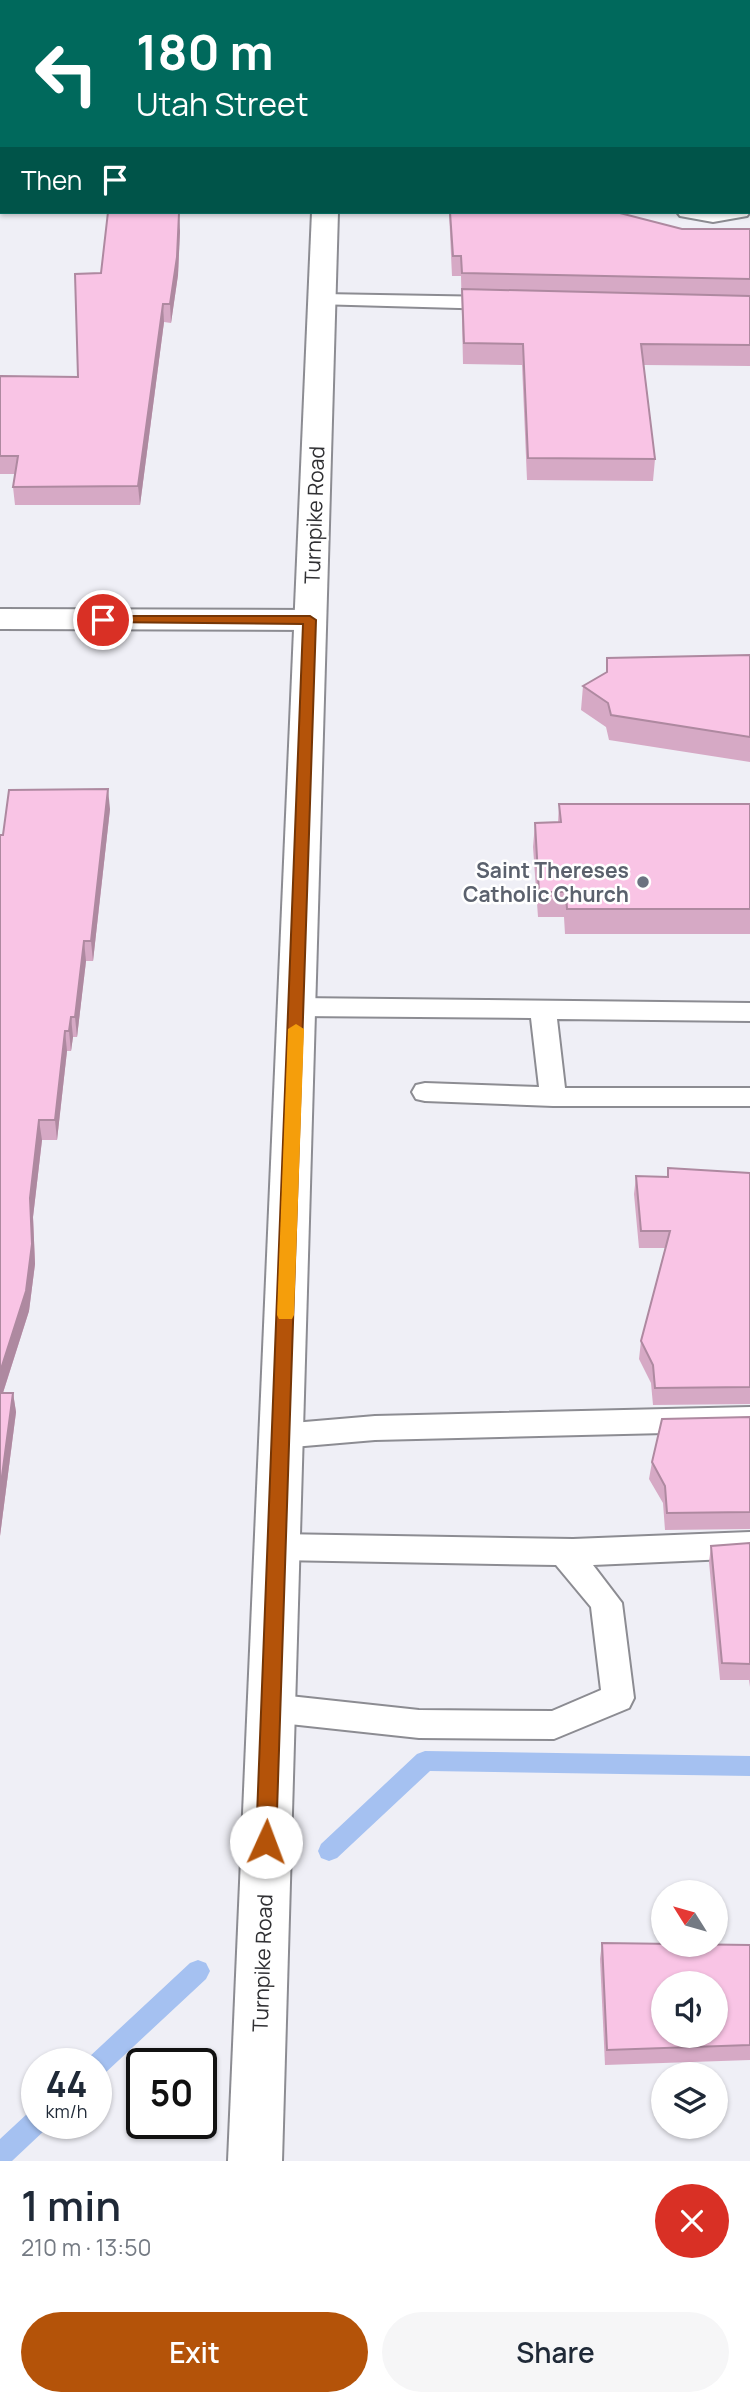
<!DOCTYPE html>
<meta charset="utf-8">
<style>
body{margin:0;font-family:Manrope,sans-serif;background:#f6f6f7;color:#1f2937;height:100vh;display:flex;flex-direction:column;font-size:26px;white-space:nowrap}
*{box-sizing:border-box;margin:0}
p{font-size:23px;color:#747a83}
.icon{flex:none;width:38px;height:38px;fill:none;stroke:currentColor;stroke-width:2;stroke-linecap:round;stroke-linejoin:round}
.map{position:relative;height:2161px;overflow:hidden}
.panel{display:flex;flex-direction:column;background:#fff;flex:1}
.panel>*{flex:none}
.top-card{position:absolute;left:0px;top:0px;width:751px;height:214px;box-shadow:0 2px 5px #0004;background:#00695c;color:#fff;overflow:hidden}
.needle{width:46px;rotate:307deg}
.tools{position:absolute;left:651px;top:1880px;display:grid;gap:14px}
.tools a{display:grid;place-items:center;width:77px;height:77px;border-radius:50%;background:#fff;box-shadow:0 2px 5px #0004;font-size:35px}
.speed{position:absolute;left:21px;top:2048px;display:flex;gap:14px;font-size:35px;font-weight:700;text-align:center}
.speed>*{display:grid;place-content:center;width:91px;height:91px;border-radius:50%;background:#fff;box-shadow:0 2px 5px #0004;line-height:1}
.speed small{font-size:18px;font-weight:400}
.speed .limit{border:4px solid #111;border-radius:10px;background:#fff;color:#111}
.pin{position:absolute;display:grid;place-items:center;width:60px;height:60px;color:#fff;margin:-30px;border:4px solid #fff;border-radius:50%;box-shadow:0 2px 7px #0007}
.me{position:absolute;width:77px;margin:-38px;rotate:2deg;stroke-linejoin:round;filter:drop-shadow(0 0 5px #0008)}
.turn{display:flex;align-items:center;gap:24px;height:147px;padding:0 21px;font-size:32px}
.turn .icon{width:91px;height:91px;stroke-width:2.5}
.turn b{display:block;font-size:49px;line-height:60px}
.then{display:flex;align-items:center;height:66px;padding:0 21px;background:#0003;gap:14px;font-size:26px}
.round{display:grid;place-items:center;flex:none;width:74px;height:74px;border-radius:37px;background:#f6f6f7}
.summary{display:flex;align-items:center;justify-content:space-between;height:119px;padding:0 21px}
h1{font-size:42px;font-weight:600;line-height:52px}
.action{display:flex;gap:14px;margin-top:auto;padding:14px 21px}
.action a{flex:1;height:80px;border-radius:42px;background:#b45309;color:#fff;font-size:28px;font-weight:600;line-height:80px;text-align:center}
.action a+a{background:#f6f6f7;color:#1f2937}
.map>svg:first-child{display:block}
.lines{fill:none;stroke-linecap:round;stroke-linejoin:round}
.stream{fill:#a5c1f1;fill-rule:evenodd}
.service-casing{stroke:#8c8c92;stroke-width:4}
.minor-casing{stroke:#8c8c92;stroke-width:4}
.secondary-casing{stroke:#8c8c92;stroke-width:4}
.service{fill:#fff;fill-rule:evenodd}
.minor{fill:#fff;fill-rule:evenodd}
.secondary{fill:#fff;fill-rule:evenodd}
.wall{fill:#d6a9c5}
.shaded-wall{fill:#ae89a0}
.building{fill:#f9c4e5;stroke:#ae89a0;stroke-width:2;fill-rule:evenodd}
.route{fill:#b45309;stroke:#753606;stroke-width:2}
.slow{fill:#f59e0b}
.worship-dot{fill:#6b7280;stroke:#fff;stroke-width:2.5}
.labels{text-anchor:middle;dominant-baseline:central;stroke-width:5;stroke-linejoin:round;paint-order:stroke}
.street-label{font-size:21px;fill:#303033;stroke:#fff}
.worship-label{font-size:21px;font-weight:bold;fill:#5b616d;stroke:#fff;text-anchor:end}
</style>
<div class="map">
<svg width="750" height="2161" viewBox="0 0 750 2161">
<rect width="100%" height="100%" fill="#efeff6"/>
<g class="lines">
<g class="stream">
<polygon points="425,1751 750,1756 750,1776 430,1771 337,1858 329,1861 321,1858 318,1851 321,1844 417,1754"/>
<polygon points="198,1960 206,1963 210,1971 206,1979 104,2074 96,2077 96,2063 85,2063 88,2058 190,1963"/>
<polygon points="37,2109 37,2123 48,2123 46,2129 12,2161 0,2161 0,2139 28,2113"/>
</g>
<g class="service-casing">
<g id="service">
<rect x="749" y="185" width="1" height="12"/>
<polygon points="749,211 750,212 747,216 713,222 680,216 677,212"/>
<polygon points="322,294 495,297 504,303 495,309 315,304 313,300 315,296"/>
<polygon points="296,998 750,1003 750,1021 557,1019 565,1088 750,1088 750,1106 553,1106 425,1101 416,1099 412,1092 416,1085 425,1083 539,1087 531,1018 296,1016 287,1013 283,1007 287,1001"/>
<polygon points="750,1407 750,1431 375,1440 281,1448 271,1444 266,1436 271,1428 281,1424 375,1416"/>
<polygon points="750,1532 750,1558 593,1565 622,1603 634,1698 629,1708 554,1739 419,1738 271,1722 260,1718 255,1708 260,1698 271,1694 419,1710 552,1711 601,1690 591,1607 556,1565 278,1560 267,1556 263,1547 267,1538 278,1534 573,1539"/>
</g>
</g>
<g class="minor-casing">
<polygon id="minor" points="0,609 310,610 321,613 326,620 321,627 310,630 0,629"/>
</g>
<g class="secondary-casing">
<g id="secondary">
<rect x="321" y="0" width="24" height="2"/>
<polygon points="312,212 338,212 282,2161 228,2161"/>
</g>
</g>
<use href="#service" class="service"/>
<use href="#minor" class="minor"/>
<use href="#secondary" class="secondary"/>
</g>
<g class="wall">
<polygon points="449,212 616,212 682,229 750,229 750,366 644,365 655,459 653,481 527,480 522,365 463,364 461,276 452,276"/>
<polygon points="173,213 180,231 178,275 171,323 164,322 140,505 15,505 13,487 15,474 0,474 0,376 78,377 101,273"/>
<polygon points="750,655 750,762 609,740 606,727 581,710 583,686 606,673 607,658"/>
<polygon points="559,804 750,804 750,934 565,934 564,917 538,917 533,847 535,823 558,822"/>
<polygon points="110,809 93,961 86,961 77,1037 73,1037 71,1051 67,1051 57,1140 42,1140 33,1217 35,1264 29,1311 3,1393 13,1393 16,1412 0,1536 0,835"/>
<polygon points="668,1168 750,1173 750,1404 653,1405 651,1383 639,1359 641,1341 665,1248 639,1248 634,1194 636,1176 667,1177"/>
<polygon points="750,1417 750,1529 665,1530 663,1503 649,1479 652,1462"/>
<polygon points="750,1543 750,1687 749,1680 720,1680 709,1562 711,1546"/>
<polygon points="602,1943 750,1945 750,2060 605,2065 600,1959"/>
</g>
<g class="shaded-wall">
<polygon points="179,213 180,231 178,275 171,323 170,304"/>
<polygon points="163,304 164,322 140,505 138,486"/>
<polygon points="108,789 110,809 93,961 91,941"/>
<polygon points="84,941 86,961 77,1037 75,1017"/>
<polygon points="71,1017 73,1037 71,1051 69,1031"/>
<polygon points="65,1031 67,1051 57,1140 55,1120"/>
<polygon points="39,1120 42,1140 33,1217 35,1264 29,1311 0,1402 0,1372 30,1198"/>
<polygon points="13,1393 16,1412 0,1536 0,1491"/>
</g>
<g class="building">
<polygon points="125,0 184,0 183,2 125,2"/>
<polygon points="108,212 171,212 170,213 179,213 177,257 170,304 163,304 138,486 13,487 18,456 0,456 0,376 78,377 75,274 101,273"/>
<polygon points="450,212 616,212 682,229 750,229 750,279 462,273 461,256 453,256"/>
<polygon points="462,289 750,296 750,345 641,344 655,459 528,458 523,344 464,343"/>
<polygon points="750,655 750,737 611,715 608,703 583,686 607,672 607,658"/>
<polygon points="108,789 91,941 84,941 75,1017 71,1017 69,1031 65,1031 55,1120 39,1120 30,1198 32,1244 26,1291 0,1372 0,835 3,835 9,790"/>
<polygon points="559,804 750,804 750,909 567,909 566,892 539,892 535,823 561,822"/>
<polygon points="668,1168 750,1173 750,1387 655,1388 653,1365 641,1341 670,1231 641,1231 636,1176 668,1177"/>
<polygon points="0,1393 13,1393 0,1491"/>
<polygon points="750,1417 750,1512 667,1513 665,1486 652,1462 662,1419"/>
<polygon points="750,1543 750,1664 722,1663 711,1546"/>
<path d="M602,1943L750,1945V2045L607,2050ZM663,1983H716V2035H663Z"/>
</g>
<polygon class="route" points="103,616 310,616 316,620 276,1842 273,1848 266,1851 259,1848 256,1842 303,624 99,622 97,620"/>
<polygon class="slow" points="296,1024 304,1029 294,1315 292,1319 279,1319 277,1315 288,1029"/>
<circle class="worship-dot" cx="643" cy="882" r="7"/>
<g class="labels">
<g class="street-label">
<text transform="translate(314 515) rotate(-88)">Turnpike Road</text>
<text transform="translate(262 1963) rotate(-88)">Turnpike Road</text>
</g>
<g class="worship-label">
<text x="629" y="870">Saint Thereses<tspan x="629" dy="24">Catholic Church</tspan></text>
</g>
</g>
</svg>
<div class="tools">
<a><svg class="needle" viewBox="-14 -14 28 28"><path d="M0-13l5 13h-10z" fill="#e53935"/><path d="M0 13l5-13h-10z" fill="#747a83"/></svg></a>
<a><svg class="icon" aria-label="sound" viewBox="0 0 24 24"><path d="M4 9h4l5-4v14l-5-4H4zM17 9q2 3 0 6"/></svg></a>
<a><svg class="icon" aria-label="layers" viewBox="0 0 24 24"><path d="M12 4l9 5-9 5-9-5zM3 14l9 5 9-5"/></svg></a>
</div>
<div class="speed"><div>44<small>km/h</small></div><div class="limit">50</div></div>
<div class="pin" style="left:103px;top:620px;background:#d93025"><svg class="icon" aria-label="arrive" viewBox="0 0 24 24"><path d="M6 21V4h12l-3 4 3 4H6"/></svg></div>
<svg class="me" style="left:266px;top:1842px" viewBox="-20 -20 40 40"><circle r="19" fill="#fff"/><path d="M0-13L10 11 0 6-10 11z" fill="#b45309"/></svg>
<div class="top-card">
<div class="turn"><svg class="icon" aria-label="left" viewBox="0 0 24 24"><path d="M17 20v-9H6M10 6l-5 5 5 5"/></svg><div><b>180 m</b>Utah Street</div></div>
<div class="then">Then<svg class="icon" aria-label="arrive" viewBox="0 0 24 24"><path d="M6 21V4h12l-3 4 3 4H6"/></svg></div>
</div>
</div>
<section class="panel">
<div class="summary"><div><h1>1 min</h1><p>210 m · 13:50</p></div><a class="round" style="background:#d93025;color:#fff"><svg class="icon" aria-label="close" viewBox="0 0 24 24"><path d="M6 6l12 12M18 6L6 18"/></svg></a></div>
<div class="action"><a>Exit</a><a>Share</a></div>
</section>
